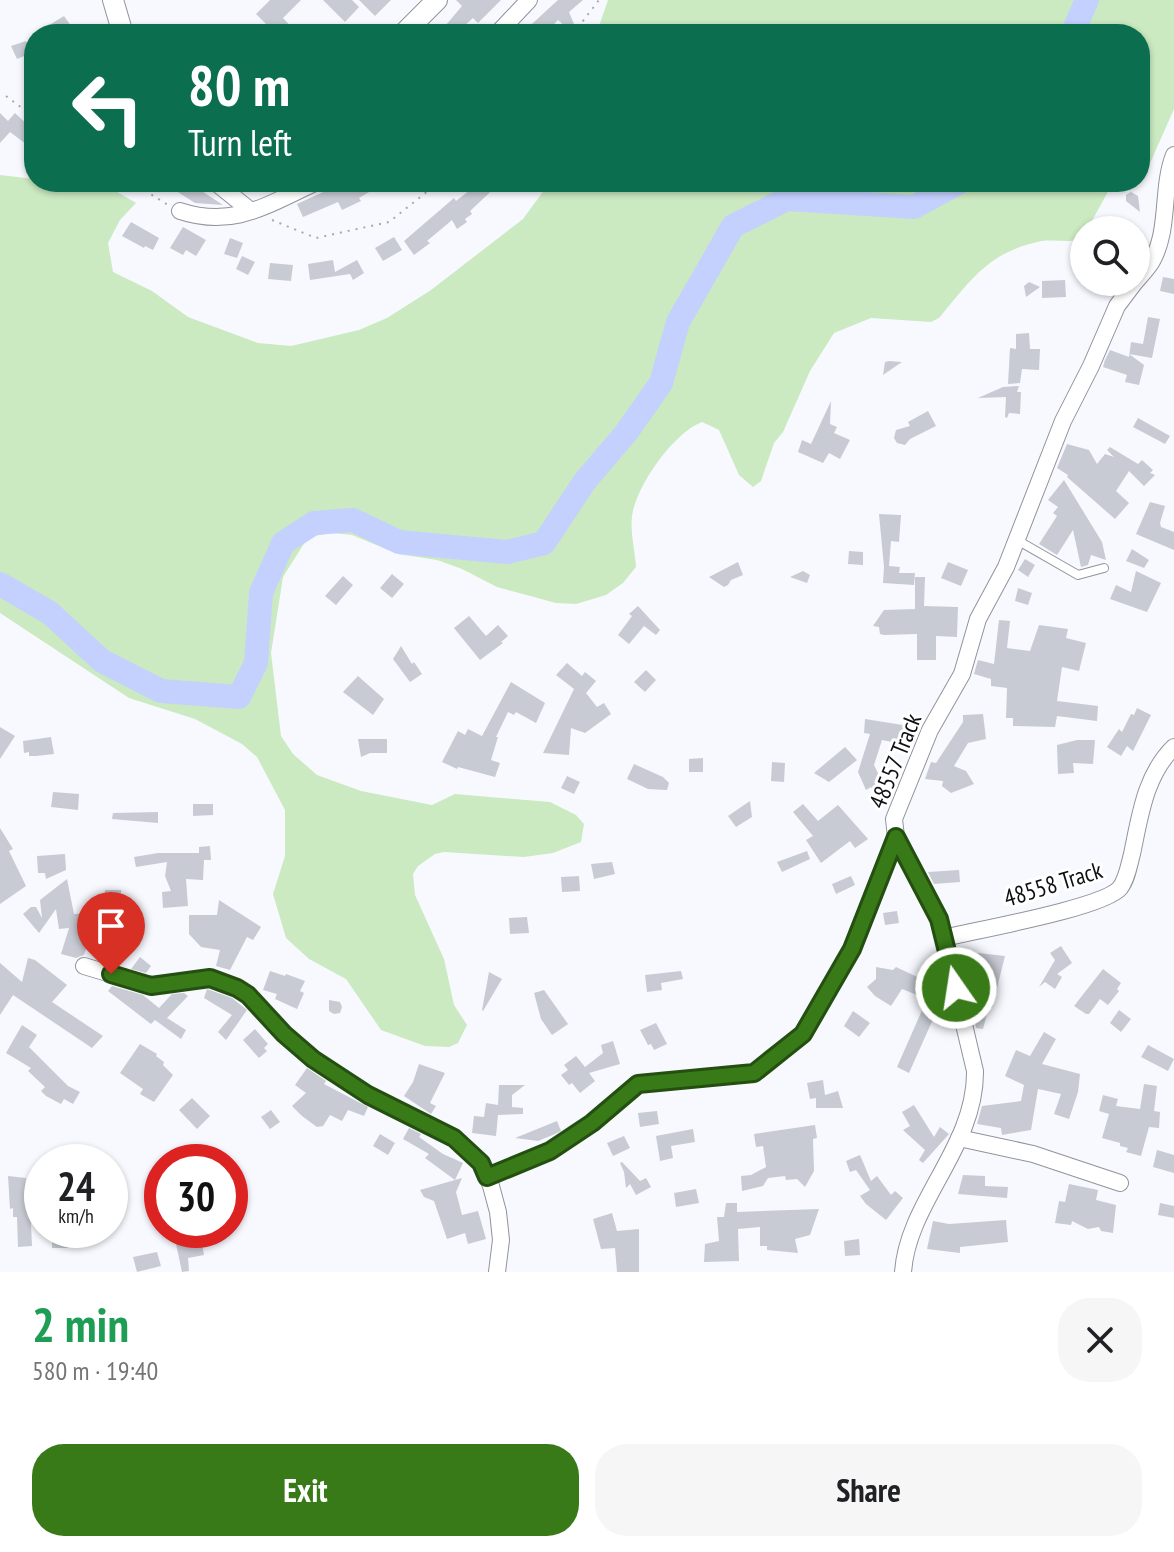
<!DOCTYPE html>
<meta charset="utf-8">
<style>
body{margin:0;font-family:"PT Sans Narrow",sans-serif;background:#f6f6f6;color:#202124;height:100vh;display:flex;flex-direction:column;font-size:30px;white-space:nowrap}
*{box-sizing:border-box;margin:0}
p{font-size:26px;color:#757577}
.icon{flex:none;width:44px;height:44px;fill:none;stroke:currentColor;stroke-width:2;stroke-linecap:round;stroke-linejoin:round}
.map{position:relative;height:1272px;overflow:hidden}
.panel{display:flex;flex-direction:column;background:#fff;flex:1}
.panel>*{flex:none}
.banner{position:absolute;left:24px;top:24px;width:1126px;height:168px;border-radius:32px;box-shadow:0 2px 6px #0004;background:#0b6e4f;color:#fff;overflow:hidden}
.buttons{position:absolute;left:1070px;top:216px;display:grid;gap:16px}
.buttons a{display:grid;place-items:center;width:80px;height:80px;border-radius:50%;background:#fff;box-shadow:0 2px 6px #0004;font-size:40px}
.speed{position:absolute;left:24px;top:1144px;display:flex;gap:16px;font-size:40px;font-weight:700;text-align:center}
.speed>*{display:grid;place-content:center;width:104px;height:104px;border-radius:50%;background:#fff;box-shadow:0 2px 6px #0004;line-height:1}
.speed small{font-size:20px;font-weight:400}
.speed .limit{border:12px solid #d22;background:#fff;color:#111}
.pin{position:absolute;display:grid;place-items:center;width:68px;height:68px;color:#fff;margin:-82px -34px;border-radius:50% 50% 50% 0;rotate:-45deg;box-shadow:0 0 8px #0007}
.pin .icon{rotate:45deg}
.me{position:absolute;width:88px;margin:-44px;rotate:347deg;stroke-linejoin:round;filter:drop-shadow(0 0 6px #0008)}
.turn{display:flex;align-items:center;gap:28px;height:168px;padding:0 32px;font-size:36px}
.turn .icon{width:104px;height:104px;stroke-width:2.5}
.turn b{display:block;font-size:56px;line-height:68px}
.round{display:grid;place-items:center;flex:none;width:84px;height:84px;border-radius:32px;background:#f6f6f6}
.summary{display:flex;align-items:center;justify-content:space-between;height:136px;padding:0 32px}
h1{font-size:48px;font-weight:800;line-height:60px;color:#1e9e55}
.action{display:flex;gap:16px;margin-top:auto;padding:16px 32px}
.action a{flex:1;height:92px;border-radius:32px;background:#387918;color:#fff;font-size:32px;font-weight:800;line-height:92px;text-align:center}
.action a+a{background:#f6f6f6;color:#202124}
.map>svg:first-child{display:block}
.green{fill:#cbeac1}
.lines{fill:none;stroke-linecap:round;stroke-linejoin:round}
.river{stroke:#c4d0fe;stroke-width:24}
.building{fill:#c8cbd4}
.service-casing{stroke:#91939c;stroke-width:10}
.minor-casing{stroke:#91939c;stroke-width:18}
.tertiary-casing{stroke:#91939c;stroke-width:22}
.path{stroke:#a7a9ae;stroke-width:2;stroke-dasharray:2 6;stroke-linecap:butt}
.service{stroke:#fff;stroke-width:8}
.minor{stroke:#fff;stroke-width:16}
.tertiary{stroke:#fff;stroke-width:20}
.route-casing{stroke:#244f10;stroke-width:20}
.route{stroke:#387918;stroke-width:14}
.labels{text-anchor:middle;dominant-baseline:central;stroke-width:6;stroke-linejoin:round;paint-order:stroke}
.street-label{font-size:24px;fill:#0e0f12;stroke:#fff}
</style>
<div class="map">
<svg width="1174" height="1272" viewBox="0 0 1174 1272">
<rect width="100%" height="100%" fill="#f7f9ff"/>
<g class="green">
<polygon points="608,0 1174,0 1174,109 1147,170 1140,173 1140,34 606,34 600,23"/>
<path d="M0,175L34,179V182H100L136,203L120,220L108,243L113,272L152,291L188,317L258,343L291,346L359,330L387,318L431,290L523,219L550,182H1121L1111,186L1087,230H1084L1082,239C1067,244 1052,238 1037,242C988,253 970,281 939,318L931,322L871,318L834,333L810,371L783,432L774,443L761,481L753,487L739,475L719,430L702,422C674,432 636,486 632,516C630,532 635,551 636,567L623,583L606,595L576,604L556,603L497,587L462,569L437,560L398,554L352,535L332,533L314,536L305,542L283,577L271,653L281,736L293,754L317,775L361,791L432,805L455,794L550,802L576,815L584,824L581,842L553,853L524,857L444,852L435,854L418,866L413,874L415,895L444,959L454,1005L467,1025L458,1043L449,1047L425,1046L381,1030L346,979L309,959L286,938L273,894L285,856V810L257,757L242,744L195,719L129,698L0,613Z"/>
</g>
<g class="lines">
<g class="river">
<polyline points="1072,34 1087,0"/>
<polyline points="0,584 50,613 102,661 161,691 239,697 256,663 261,593 283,543 314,523 353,520 399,542 507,552 544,543 585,481 626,433 661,383 678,322 733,226 787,199 914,207 960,182"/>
</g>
</g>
<g class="building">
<polygon points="270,0 301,0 283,18 298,34 276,34 256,14"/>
<polygon points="323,0 352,0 359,7 345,22"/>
<polygon points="359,0 391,0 375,16"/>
<polygon points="456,0 501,0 478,23 473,18 455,34 446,25 462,6"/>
<polygon points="558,0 583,0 569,12 574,24 569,30 558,20 544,34 521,34"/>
<polygon points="64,16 74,30 68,34 58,34 51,24"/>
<polygon points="26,41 31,53 17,59 11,46"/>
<polygon points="0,113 8,121 15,113 34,131 34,150 10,132 0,143"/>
<polygon points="162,182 188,182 223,205 195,203"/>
<polygon points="345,182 386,182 359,198 361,201 342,210 338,202 303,217 297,204"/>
<polygon points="480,182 501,182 470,211 472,214 465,219 467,222 457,229 452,220 427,241 430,243 414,255 404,241 454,198 456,201"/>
<polygon points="1131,192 1138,196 1140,212 1126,201 1126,195"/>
<polygon points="131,222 159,238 153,250 145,246 144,248 122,236"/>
<polygon points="183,227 206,240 196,256 186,250 183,255 170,248"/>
<polygon points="394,237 402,250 383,261 375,248"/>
<polygon points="230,238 243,243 237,258 224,254"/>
<polygon points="242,256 255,262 248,275 236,269"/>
<polygon points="333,260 335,272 357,260 364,273 353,280 350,274 310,280 308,264"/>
<polygon points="270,263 293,265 291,281 268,279"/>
<polygon points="1163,277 1174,279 1174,294 1160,291"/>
<polygon points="1065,280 1066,297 1042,298 1042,281"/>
<polygon points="1029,282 1040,287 1026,297 1024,286"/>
<polygon points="1148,317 1160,319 1152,358 1129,354 1144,365 1139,385 1125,382 1127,375 1103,367 1105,360 1110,350 1129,357 1131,342 1143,344"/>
<polygon points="1029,333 1030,349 1040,349 1039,370 1022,369 1020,383 1008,384 1010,348 1016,349 1016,334"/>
<polygon points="885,362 889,361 902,362 883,375"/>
<polygon points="1019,386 1017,392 1021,392 1020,414 1009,413 1007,418 1005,417 1006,397 978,398 1003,387"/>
<polygon points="831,401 830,424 837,427 834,433 850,440 840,459 829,453 823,463 798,452 802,440 811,444"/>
<polygon points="928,411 936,426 910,439 905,445 897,443 894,438 896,430 910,426 908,422"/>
<polygon points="1138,418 1170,436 1165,444 1133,427"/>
<polygon points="1067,444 1089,450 1097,464 1105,454 1114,457 1107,450 1110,447 1138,464 1142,460 1153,470 1150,473 1155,475 1144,486 1129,471 1116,491 1129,503 1115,519 1067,477 1068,475 1057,468"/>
<polygon points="1064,480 1102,542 1106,560 1091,555 1088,565 1081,567 1073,530 1057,555 1039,544 1057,516 1053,513 1058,507 1048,500"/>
<polygon points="1150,502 1165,506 1160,523 1161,527 1174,532 1174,550 1136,534"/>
<polygon points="879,514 901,515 899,542 891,541 889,566 900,567 899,573 915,573 914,585 883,583 884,567"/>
<polygon points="1132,549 1149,560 1144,568 1126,561"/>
<polygon points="849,551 863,552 863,565 848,564"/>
<polygon points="1025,559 1035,565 1028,577 1018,570"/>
<polygon points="738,562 743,575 731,580 728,585 724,587 709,577"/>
<polygon points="948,562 968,570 961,586 941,578"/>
<polygon points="803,571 810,575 807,583 790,577"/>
<polygon points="1136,571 1161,583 1147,612 1110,599 1116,585 1131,592"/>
<polygon points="392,574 404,584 392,598 380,588"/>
<polygon points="343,576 353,585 336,605 325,596"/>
<polygon points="915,577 925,577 924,606 958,607 957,637 936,636 936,660 917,660 917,634 884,635 880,634 879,627 873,626 884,610 915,609"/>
<polygon points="1018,588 1032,593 1028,605 1015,601"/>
<polygon points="638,606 660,630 656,635 644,626 629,644 618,635 632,616 629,614"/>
<polygon points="469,616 486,636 498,625 508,636 501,642 503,643 480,660 454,628"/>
<polygon points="999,620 1010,621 1007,648 1030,651 1039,625 1068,629 1066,638 1086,643 1079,671 1062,667 1057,701 1098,706 1097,721 1057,716 1055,727 1013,726 1013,718 1006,718 1007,688 991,686 991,679 974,674 978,660 994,664"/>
<polygon points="401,646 412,664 414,662 422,674 410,682 393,659"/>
<polygon points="567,663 582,676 585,672 596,681 586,693 597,707 604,703 611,714 585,733 571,728 569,755 543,753 574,689 556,675"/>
<polygon points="646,670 656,680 645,692 634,682"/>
<polygon points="358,676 384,699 373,715 343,692"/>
<polygon points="511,682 545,703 536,723 516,712 514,715 508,712 496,737 498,737 491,760 500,763 495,777 458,767 457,769 442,762 458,731 465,735 468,729 482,736"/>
<polygon points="1137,708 1151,715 1133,751 1127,746 1121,756 1107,747 1119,729 1122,732 1131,714 1134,715"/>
<polygon points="983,714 986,739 968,743 954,766 966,771 974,784 951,793 942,786 943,781 925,779 931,762 936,763 963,722 963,715"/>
<polygon points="865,719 909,726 908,739 898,738 897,743 882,740 874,765 886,790 875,795 871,787 866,790 858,772 870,734 864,733"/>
<polygon points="0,727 15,736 0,759"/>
<polygon points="51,737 54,754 36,756 29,756 29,752 24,753 23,741"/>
<polygon points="358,739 387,739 387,753 370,753 361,757"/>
<polygon points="1077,740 1095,740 1093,764 1073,763 1074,773 1058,774 1057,745"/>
<polygon points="845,747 857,760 829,782 814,773"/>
<polygon points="703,758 703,772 689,772 689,759"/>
<polygon points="772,762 785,763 784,782 771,781"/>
<polygon points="634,764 663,777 669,783 667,790 648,789 627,779"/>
<polygon points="567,776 580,782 574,794 561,788"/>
<polygon points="53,792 79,794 78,810 51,807"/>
<polygon points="750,801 752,817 736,827 728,816"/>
<polygon points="193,804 213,804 213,815 193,816"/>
<polygon points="803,804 818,821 838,805 868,839 855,848 850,841 821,863 806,840 813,836 793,812"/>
<polygon points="158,812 158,823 112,819 113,813"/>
<polygon points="0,828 13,849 9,851 26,886 0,904"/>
<polygon points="210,846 211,860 204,860 203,880 186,879 188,906 163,908 162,892 171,891 165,876 167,862 136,867 134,857 158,853 199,853 199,847"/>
<polygon points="807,851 810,859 782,872 777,862"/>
<polygon points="65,854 66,870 46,879 45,873 38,873 37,856"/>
<polygon points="612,862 615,874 594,879 591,864"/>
<polygon points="959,870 960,882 934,884 928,872"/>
<polygon points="579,876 580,891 562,892 561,877"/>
<polygon points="851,876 855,885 836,894 832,884"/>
<polygon points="67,879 74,914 97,913 84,955 76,958 61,954 69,928 59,929 56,909 39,933 23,914 31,907 36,907 42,918 40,900"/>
<rect x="105" y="890" width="16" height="13"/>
<polygon points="219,900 261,927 253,940 247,937 230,970 216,966 220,950 201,947 189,934 189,915 217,915"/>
<polygon points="897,911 899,923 885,925 883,913"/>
<polygon points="527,917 529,933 510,934 509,918"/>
<polygon points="123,939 128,951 112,957 108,945"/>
<polygon points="1061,946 1072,963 1057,974 1062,977 1055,989 1045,982 1039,987 1055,960 1050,953"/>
<polygon points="969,952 1005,956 992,1008 989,1007 983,1029 976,1028 975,1022 988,967 968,965"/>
<polygon points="140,957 151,966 146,973 131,969"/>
<polygon points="28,958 35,960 67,985 52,1002 103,1036 92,1048 13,995 0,1015 0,963 22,982"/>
<polygon points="876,967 893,970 896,967 943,989 939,997 942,999 909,1073 897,1067 927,999 902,989 891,1006 875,996 867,987 876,979"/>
<polygon points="1103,969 1121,983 1117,989 1119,991 1108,1005 1100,999 1089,1014 1086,1014 1074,1006"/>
<polygon points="270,971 285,976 286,974 305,981 300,991 304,993 297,1009 275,999 277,994 263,990"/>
<polygon points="681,971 683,979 661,983 662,990 647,992 645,975"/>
<polygon points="489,972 502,979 483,1011 482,1010"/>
<polygon points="112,986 143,995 159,1008 172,994 184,993 188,996 167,1018 186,1030 181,1039 155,1020 151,1024 108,991"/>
<polygon points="207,989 232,998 247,1010 226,1040 218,1032 232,1015 204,998"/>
<polygon points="544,990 568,1024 552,1035 541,1019 534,993"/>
<polygon points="329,1000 340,1002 342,1007 340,1013 334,1014 329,1011"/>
<polygon points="1119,1010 1131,1019 1121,1032 1110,1023"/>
<polygon points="853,1011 870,1023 859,1037 844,1026"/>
<polygon points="656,1023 667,1044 654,1050 651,1044 648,1045 640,1030"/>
<polygon points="22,1025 37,1035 29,1047 68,1086 80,1092 73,1104 64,1099 61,1104 46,1096 41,1091 45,1087 28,1071 31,1068 6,1053"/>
<polygon points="255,1029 268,1044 264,1048 267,1051 259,1058 243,1040"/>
<polygon points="1044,1032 1056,1039 1042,1064 1080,1074 1078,1092 1069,1119 1054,1114 1061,1094 1038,1089 1031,1130 1002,1135 1001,1128 977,1124 982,1106 1021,1101 1024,1085 1005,1076 1016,1050 1030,1056"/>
<polygon points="613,1041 620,1064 589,1073 595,1081 580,1093 572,1083 569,1085 561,1075 568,1070 564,1065 576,1056 585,1067 603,1053 601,1045"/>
<polygon points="140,1044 157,1054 156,1056 164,1062 163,1065 173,1075 154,1102 140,1094 143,1089 120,1073"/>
<polygon points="1148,1045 1174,1059 1168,1071 1141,1057"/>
<polygon points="419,1064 445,1073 430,1103 436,1106 431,1114 404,1096 413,1082"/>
<polygon points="307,1068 326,1081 324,1084 368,1107 364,1116 348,1110 342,1121 330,1115 323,1126 317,1127 302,1116 292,1106 306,1093 295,1085"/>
<polygon points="823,1080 825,1095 838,1091 843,1108 816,1108 816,1098 810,1099 807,1083"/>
<polygon points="1144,1084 1157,1086 1154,1111 1160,1112 1159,1128 1149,1127 1141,1156 1126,1152 1128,1148 1120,1146 1120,1143 1102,1138 1109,1114 1099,1111 1103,1095 1118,1099 1116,1106 1140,1109"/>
<polygon points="499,1085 525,1085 512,1095 512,1107 523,1108 523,1114 498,1115 496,1136 472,1133 474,1116 484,1117 486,1103 498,1105"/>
<polygon points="192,1098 210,1116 197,1129 179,1110"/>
<polygon points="914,1105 934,1137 940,1127 949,1134 923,1163 919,1160 925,1150 903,1130 910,1126 902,1112"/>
<polygon points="271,1110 280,1122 270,1129 261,1117"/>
<polygon points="657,1111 659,1124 640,1127 638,1113"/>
<polygon points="557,1121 561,1131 555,1134 538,1141 515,1138"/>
<polygon points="815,1125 817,1138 813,1139 814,1171 805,1187 797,1179 786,1180 785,1176 768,1178 763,1186 742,1191 741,1176 751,1175 766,1167 763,1146 756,1147 754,1134"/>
<polygon points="409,1128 421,1134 419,1137 443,1154 463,1163 455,1180 462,1178 456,1192 462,1215 478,1211 486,1239 468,1244 465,1233 447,1239 434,1201 424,1197 420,1190 455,1180 425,1158 429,1154 403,1139"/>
<polygon points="693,1129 695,1142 671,1146 673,1158 660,1161 656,1136"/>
<polygon points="380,1134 395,1143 388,1155 373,1146"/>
<polygon points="624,1136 630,1148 613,1156 607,1143"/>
<polygon points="1157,1150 1174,1155 1174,1173 1153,1167"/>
<polygon points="860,1155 871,1181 877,1176 891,1195 895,1191 903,1198 886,1220 866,1204 860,1196 870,1190 856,1170 850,1172 846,1161"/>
<polygon points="622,1162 640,1181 646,1178 651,1187 636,1195 630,1184 626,1188 624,1172 620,1163"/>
<polygon points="963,1175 985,1176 985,1186 1008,1187 1007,1198 958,1194"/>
<polygon points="8,1176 26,1178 24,1201 30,1200 32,1246 18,1247 17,1217 13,1217 13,1208 10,1209"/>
<polygon points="1069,1184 1098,1190 1096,1200 1116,1205 1113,1233 1101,1231 1099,1227 1088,1229 1072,1221 1071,1225 1055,1223 1059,1201 1065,1202"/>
<polygon points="696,1189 699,1203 676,1207 674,1193"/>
<polygon points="726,1203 737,1203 737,1212 819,1209 810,1235 795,1239 798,1253 767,1250 767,1246 760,1246 760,1227 738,1229 739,1261 704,1262 705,1244 719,1241 717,1217 724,1217"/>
<polygon points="1160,1203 1174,1206 1174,1218 1158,1215"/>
<polygon points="612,1213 617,1231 639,1229 639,1272 617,1272 615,1248 601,1249 593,1219"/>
<polygon points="1006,1220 1008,1242 960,1247 960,1253 927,1249 933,1221 949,1224"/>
<polygon points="173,1230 185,1230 186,1241 201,1238 204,1255 188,1258 189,1271 182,1272"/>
<rect x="52" y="1237" width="16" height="11"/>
<polygon points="859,1239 860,1255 845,1256 844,1241"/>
<polygon points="157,1252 161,1266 137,1272 133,1257"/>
</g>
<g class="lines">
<g class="service-casing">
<g id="service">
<polyline points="329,31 332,34"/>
<polyline points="1017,540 1078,575 1104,568"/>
</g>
</g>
<g class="minor-casing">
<g id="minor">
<polyline points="497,34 529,0"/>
<polyline points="215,182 251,211"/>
<path d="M180,211C234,229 268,204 317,182"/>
<path d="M1136,281C1141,275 1148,268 1152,261C1170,229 1161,188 1174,155"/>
<path d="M944,938C976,930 1103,908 1120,888C1127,879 1129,865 1132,854C1140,816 1145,775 1174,747"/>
<polyline points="84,966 151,986 210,978 237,988 248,995 284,1034 313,1059 368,1095 454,1138 481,1163 491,1186 498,1212 501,1240 497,1272"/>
<polyline points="959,1138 1033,1154 1120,1183"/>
<polyline points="487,1177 550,1151 592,1123 638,1084 754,1073 803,1034 852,949 896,837"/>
<path d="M903,1272C908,1201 976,1147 975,1071L939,919L902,850L896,837L894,819L930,730L962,674L978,619L1006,567L1063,421L1091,366L1117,306L1135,282"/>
</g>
</g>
<g class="tertiary-casing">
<g id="tertiary">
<polyline points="113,0 123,34"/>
<polyline points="403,34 437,0"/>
</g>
</g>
<g class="path">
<polyline points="573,34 599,0"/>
<polyline points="6,96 34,117"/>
<polyline points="131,182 168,205"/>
<polyline points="272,220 316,238 389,222 439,182"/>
</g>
<use href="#service" class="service"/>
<use href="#minor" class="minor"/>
<use href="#tertiary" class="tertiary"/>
</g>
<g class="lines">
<g class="route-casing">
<polyline id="route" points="111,974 151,986 210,978 237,988 248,995 284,1034 313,1059 368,1095 454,1138 481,1163 487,1177 550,1151 592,1123 638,1084 754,1073 803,1034 852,949 896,837 939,919 956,988"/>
</g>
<use href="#route" class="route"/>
</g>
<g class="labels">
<g class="street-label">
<text transform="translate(895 761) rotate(-68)">48557 Track</text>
<text transform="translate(1053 884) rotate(-17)">48558 Track</text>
</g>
</g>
</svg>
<div class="buttons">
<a><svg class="icon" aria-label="search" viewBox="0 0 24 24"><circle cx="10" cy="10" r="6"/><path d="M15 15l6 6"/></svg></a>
</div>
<div class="speed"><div>24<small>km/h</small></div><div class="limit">30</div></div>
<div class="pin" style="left:111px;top:974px;background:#d93025"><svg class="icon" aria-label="arrive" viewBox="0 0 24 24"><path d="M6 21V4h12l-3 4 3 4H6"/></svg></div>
<svg class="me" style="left:956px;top:988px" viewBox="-20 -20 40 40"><circle r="17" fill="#387918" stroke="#fff" stroke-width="3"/><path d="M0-11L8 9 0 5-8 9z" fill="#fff"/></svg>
<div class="banner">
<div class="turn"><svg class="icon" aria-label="left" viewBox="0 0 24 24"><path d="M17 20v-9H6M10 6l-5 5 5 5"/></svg><div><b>80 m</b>Turn left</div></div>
</div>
</div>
<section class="panel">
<div class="summary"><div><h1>2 min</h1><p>580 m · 19:40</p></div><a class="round"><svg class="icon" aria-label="close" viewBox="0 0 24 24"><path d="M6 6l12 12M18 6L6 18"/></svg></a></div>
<div class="action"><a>Exit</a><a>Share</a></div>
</section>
